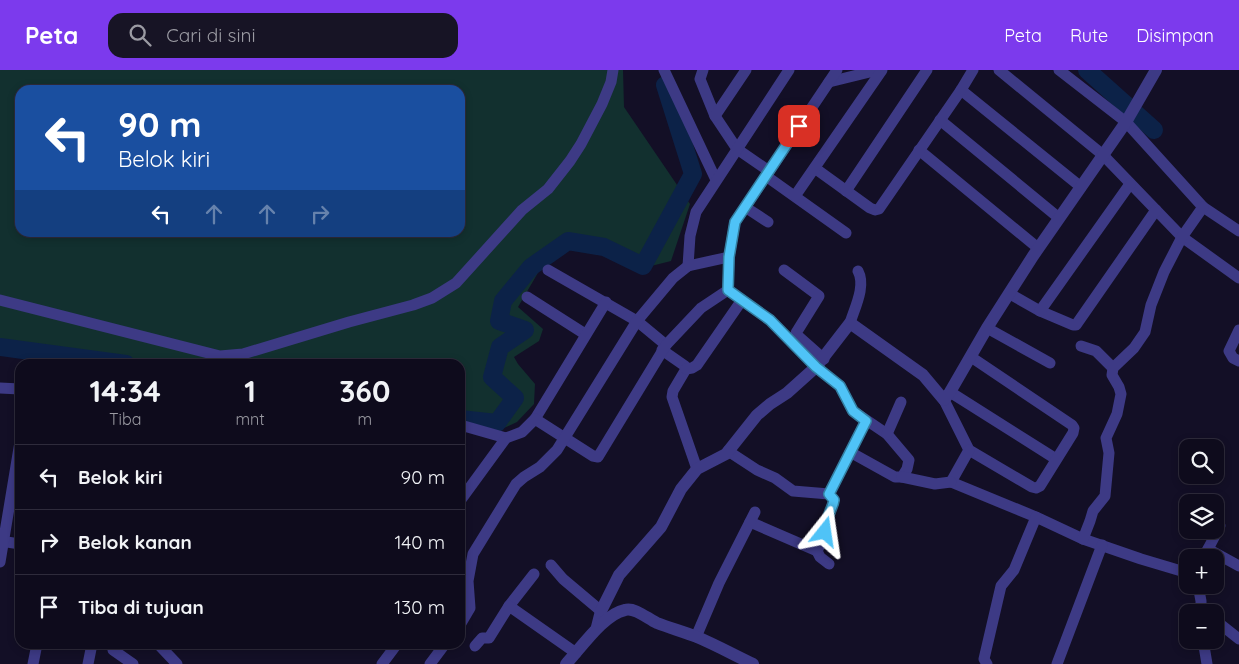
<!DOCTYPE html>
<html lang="id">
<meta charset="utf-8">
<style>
body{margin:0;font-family:Quicksand,sans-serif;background:#171425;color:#f1f3f6;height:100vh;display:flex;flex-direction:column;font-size:19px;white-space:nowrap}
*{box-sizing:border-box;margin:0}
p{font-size:16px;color:#9b9ba3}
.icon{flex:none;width:28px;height:28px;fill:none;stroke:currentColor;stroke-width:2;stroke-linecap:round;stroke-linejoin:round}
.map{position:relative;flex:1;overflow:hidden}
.side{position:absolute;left:15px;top:289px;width:450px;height:290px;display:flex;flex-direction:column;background:#0e0b1c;border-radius:15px;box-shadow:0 2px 8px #0003,0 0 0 1px #2e2b3b}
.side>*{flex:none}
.banner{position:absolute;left:15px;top:15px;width:450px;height:152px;border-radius:15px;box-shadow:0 2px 8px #0003,0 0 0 1px #2e2b3b;background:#1a4fa0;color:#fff;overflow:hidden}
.buttons{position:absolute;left:1179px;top:369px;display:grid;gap:10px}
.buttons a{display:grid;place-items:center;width:45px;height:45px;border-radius:10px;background:#0e0b1c;box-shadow:0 2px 8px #0003,0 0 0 1px #2e2b3b;font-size:25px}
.pin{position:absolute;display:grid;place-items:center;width:42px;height:42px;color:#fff;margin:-21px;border-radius:10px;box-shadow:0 2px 8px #0006}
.me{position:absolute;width:55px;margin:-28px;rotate:15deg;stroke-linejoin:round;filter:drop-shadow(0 0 4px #0008)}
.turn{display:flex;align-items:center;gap:18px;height:105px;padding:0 20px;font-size:22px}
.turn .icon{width:65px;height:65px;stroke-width:2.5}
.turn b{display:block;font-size:35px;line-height:42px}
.lanes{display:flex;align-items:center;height:48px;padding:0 20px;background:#0003;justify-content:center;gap:25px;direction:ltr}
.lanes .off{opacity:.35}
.eta{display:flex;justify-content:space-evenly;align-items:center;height:85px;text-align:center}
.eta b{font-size:30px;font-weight:800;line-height:35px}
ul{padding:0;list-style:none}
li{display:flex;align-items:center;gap:15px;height:65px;padding:0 20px;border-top:1px solid #2e2b3b}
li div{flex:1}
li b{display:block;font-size:19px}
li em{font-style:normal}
header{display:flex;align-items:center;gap:30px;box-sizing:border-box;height:70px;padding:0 25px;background:#7c3aed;color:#fff}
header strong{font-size:24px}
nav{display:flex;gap:28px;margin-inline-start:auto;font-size:18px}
.search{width:350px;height:45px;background:#171425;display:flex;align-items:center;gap:12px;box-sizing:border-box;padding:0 18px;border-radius:15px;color:#9b9ba3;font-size:19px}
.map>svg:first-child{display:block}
.green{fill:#12302f;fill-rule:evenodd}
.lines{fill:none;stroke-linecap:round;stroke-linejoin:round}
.river{stroke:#0c2248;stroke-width:18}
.minor{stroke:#3d3a85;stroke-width:11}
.tertiary{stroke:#3d3a85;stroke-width:12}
.route-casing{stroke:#337fa1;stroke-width:12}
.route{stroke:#4fc3f7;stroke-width:9}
</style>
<header>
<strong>Peta</strong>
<div class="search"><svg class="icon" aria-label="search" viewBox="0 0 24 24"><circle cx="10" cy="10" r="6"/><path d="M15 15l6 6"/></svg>Cari di sini</div>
<nav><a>Peta</a><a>Rute</a><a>Disimpan</a></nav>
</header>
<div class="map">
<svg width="1239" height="594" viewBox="0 0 1239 594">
<rect width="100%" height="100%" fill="#130f26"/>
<path class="green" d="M0,0H623L624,37L690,134L671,191L639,199L612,187L573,176L539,201L518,237L543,259L539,271L514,287L518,294L535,314L534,334L517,352L502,359L460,351V294H143L105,285L0,270ZM20,20H460V162H20Z"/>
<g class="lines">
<g class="river">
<polyline points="1087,0 1154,60"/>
<polyline points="0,277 126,294"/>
<polyline points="460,349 497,353 515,328 492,307 500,277 525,260 499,251 503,231 531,197 568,171 604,177 643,196 693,104 665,15"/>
</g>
<g class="minor">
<polyline points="664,0 716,110"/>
<polyline points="703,0 700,9 715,46 737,79 769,101"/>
<polyline points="999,0 1103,85 1182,167 1239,208"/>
<polyline points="1059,0 1126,52 1203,137 1239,161"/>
<polyline points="829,12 878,0"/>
<polyline points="961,20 1081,117"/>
<polyline points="715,46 746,0"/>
<polyline points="940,50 1059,148"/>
<polyline points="919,80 1038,178"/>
<polyline points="816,99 870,138 875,140 879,139 961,20 973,0"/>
<polyline points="766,106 846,163"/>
<polyline points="846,121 927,0"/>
<polyline points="795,126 882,0"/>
<polyline points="745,137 768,152"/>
<polyline points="688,196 690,166 696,142 789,0"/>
<polyline points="548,200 637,251 666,275"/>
<polyline points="784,200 819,226 796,263 797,265 824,289"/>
<polyline points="728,220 770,250 816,297 840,316 853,341 887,364 909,390 907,399 902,407 895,407 850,382"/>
<polyline points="728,220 729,187 735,152 837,0"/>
<polyline points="1010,224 1040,241 1073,255 1076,255 1156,140"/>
<polyline points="527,227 585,264"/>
<polyline points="0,230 220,286 243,284 349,252 413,235 432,228 456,213 522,140 548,119 570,91 581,74 602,34 611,12 613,0"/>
<polyline points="1040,241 1130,114"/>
<path d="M850,253C855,237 866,216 858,201"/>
<polyline points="987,258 1050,293"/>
<polyline points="1239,260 1229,281 1233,288 1239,291"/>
<polyline points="1081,276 1096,281 1113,298"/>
<polyline points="662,280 685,296 686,299 673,321 672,327 697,399"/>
<polyline points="686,299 692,298 697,295 742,230"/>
<polyline points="0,318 20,319"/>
<polyline points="950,322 1056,389"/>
<polyline points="944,330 969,380 1032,417 1036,418 1040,416 1073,363 1074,358 1072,355 971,287"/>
<polyline points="535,349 606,232"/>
<polyline points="460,356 464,356 506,368"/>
<polyline points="887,364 901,332"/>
<polyline points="969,380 951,412 1036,447 1083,469 1141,489 1188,503"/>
<path d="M728,381L757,400L775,408L793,421L829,424L834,430L828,449C831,458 821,472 817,481L820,487L829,494"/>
<polyline points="902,407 935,414 951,412"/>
<polyline points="829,424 866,351"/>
<polyline points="460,431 506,368 522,362 535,349 593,386 598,387 666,275 701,238 728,220"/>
<polyline points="750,452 817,481"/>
<polyline points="1083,469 1090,451 1093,441 1105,426 1109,383 1106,368 1117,344 1121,324 1119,317 1112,305 1113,298 1134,278 1145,262 1151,235 1164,202 1182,167 1203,137"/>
<polyline points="0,471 20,474"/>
<polyline points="1208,479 1220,456"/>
<polyline points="1203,488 1208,479 1239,496"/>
<polyline points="0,492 20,372"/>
<polyline points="551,495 563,509 601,541"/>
<polyline points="1198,515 1201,531 1201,542"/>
<polyline points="509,536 534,504"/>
<polyline points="1215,550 1239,569"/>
<polyline points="460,555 470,538 468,511 473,484 516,414 524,407 540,397 557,380 637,251 673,208 688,196 729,187"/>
<polyline points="696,567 719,513 755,442"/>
<polyline points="1203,570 1207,594"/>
<polyline points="158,574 177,594"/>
<polyline points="475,576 482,568 489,568 509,536 576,583"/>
<polyline points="113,580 133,594"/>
<polyline points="33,594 37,574"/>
<polyline points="88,594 92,574"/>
<polyline points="382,594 397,574"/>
<polyline points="430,594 445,574"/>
<polyline points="987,594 984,589 1001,516 1014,500 1036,447"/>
<polyline points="1057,594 1102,475"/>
</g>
<g class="tertiary">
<polyline points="597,557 601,541 619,505 661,457 681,419 697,399 726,384 757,345 770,334 787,323 816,297 850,253 923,305 944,330 950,322 987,258 1033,186 1126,52 1156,0"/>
<path d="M566,594C581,578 604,544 625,540C635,537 648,549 657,553C670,558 684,562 697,567C716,575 734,585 753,594"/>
</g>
</g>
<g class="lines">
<g class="route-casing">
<path id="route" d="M799,56L735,152L729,187L728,220L770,250L816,297L840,316L853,341L866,351L829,424L834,430C833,438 826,445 829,453L825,462"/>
</g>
<use href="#route" class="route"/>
</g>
</svg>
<div class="buttons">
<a><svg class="icon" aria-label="search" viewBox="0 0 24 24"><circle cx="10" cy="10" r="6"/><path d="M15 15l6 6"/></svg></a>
<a><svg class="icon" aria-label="layers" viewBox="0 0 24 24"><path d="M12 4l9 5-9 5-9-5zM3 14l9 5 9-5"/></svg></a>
<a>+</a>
<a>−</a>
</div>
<div class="pin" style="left:799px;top:56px;background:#d93025"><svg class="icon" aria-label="arrive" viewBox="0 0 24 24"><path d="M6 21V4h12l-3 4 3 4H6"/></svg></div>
<svg class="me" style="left:825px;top:462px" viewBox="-20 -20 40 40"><path d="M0-17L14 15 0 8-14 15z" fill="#4fc3f7" stroke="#fff" stroke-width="4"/></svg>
<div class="banner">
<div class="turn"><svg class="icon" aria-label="left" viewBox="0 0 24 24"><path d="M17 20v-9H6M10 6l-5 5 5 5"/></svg><div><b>90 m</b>Belok kiri</div></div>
<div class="lanes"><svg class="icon" aria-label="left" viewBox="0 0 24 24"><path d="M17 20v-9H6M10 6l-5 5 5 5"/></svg><svg class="icon off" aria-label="ahead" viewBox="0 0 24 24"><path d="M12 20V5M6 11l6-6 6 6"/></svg><svg class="icon off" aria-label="ahead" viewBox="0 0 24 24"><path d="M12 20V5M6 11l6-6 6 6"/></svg><svg class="icon off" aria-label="right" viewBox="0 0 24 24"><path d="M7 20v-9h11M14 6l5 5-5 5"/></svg></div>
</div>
<section class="side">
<div class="eta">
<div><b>14:34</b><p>Tiba</p></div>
<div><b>1</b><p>mnt</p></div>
<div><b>360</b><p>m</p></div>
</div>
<ul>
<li><svg class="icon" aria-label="left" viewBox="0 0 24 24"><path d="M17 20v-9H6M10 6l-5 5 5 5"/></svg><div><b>Belok kiri</b></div><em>90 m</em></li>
<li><svg class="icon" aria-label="right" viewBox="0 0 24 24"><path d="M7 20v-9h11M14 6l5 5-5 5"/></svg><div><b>Belok kanan</b></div><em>140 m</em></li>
<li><svg class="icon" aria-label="arrive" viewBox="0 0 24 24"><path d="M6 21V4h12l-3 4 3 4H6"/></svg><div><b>Tiba di tujuan</b></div><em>130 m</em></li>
</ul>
</section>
</div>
